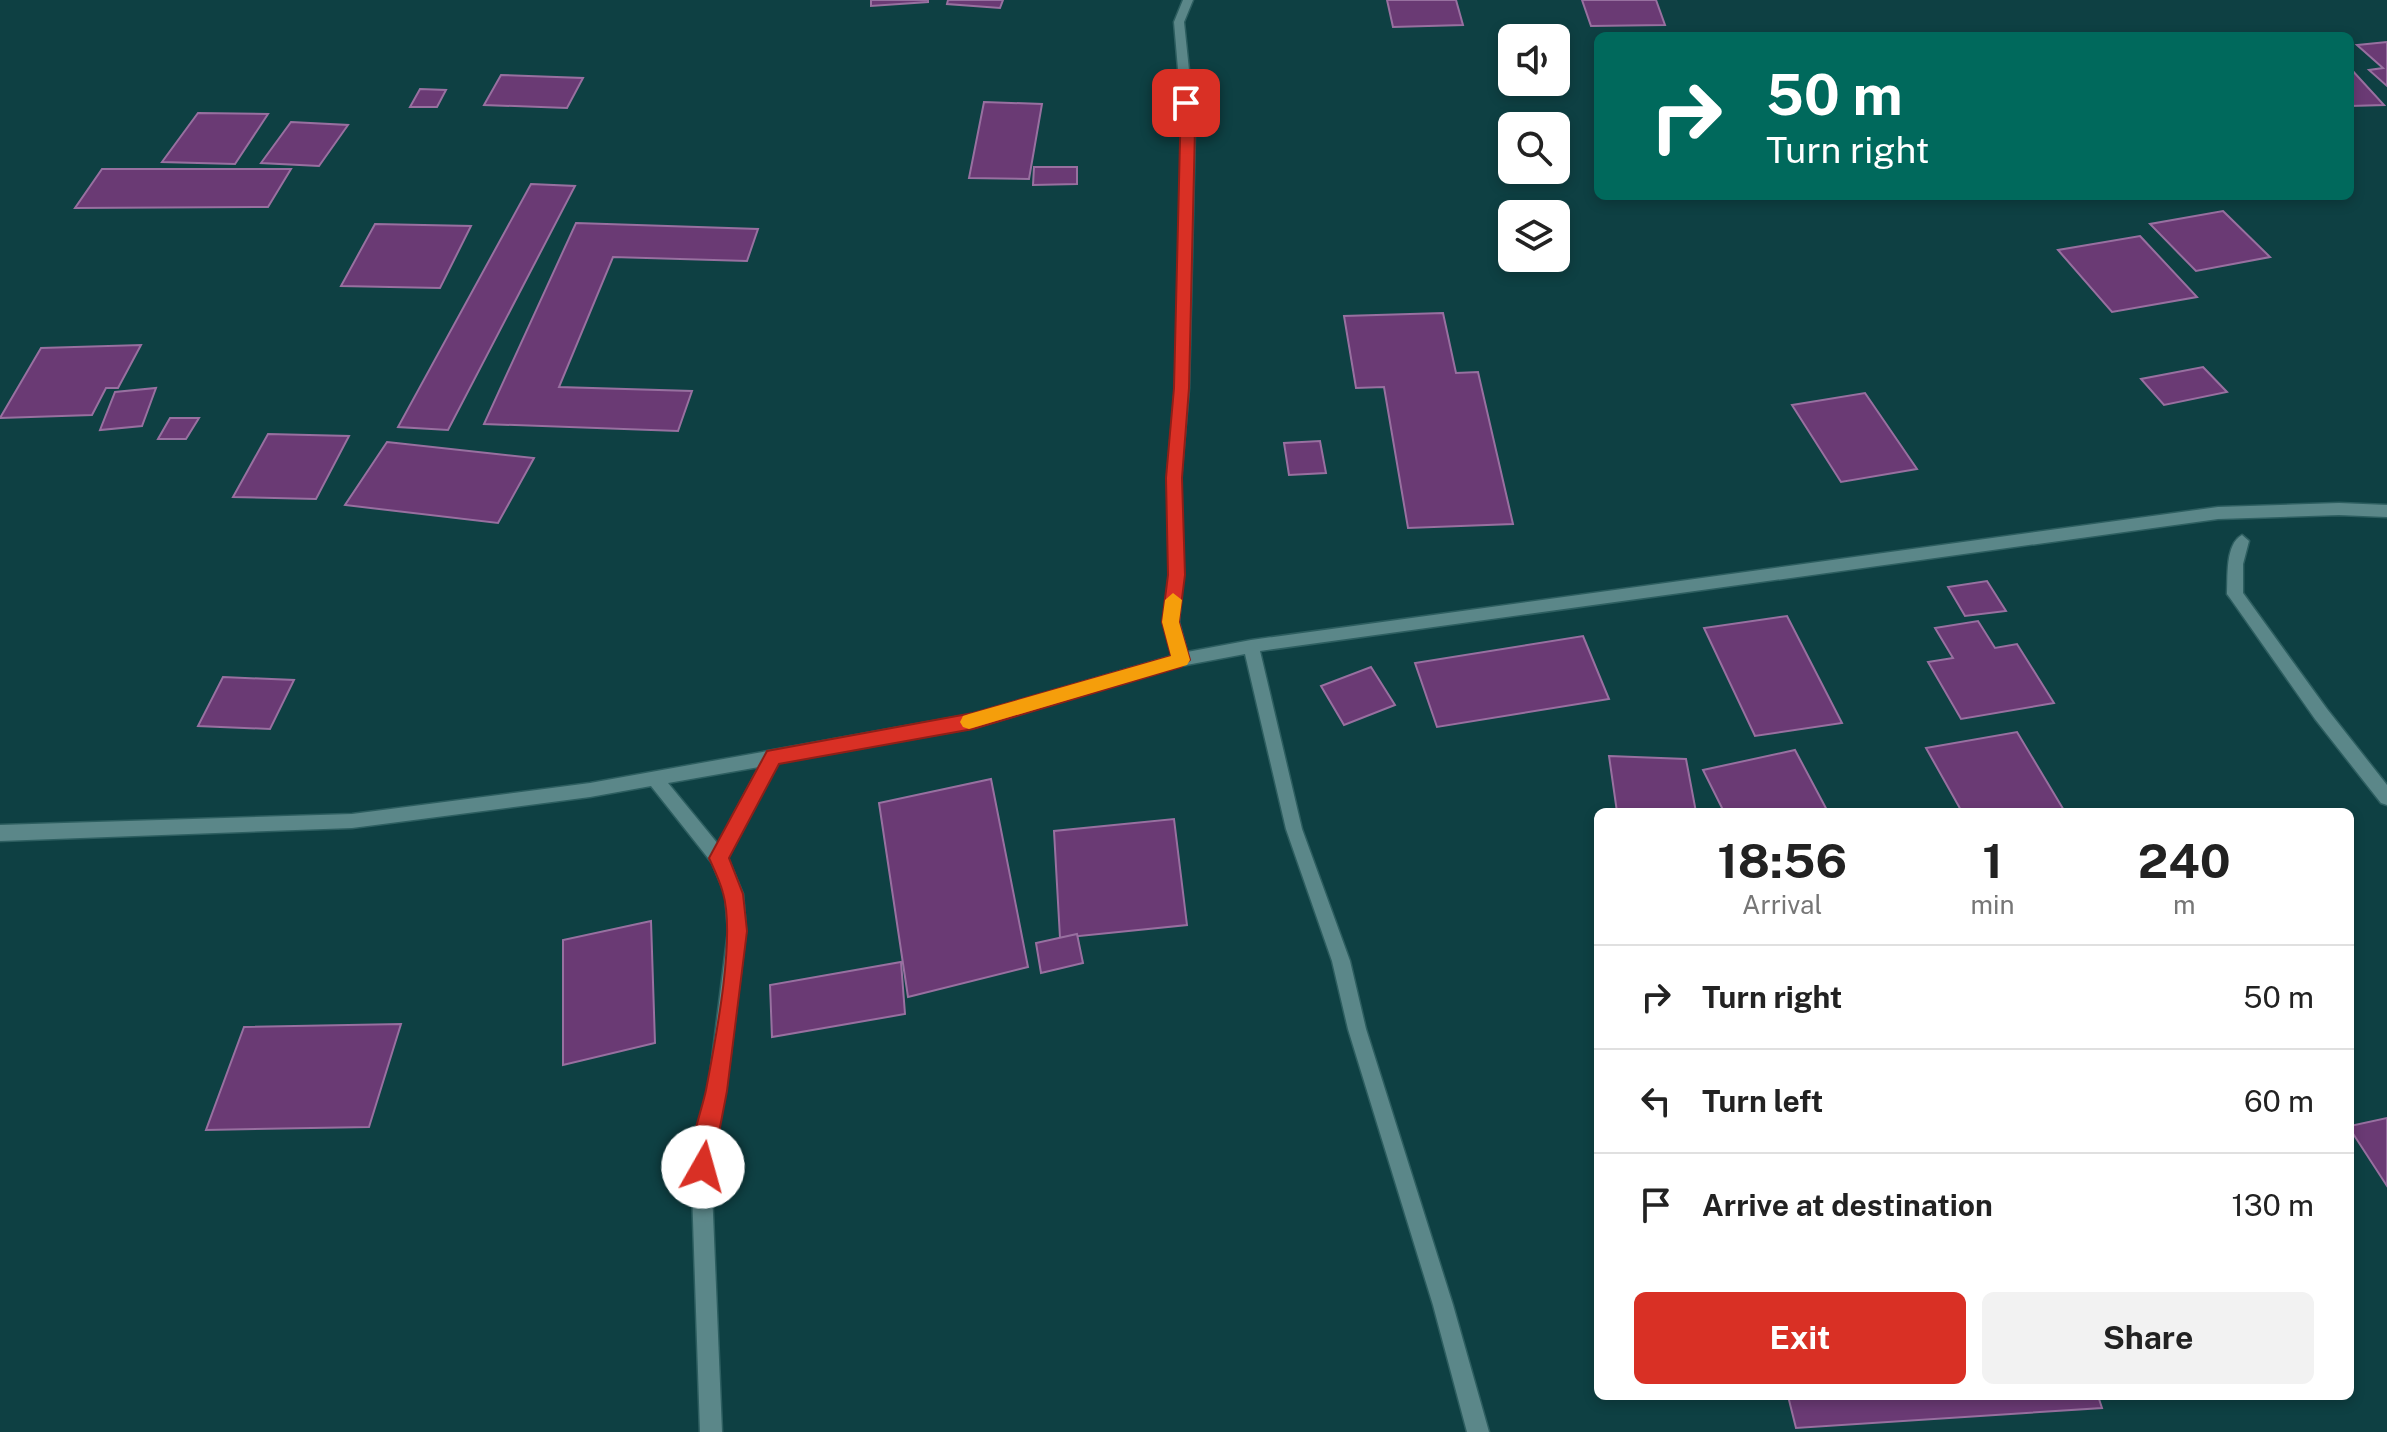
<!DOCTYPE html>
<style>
body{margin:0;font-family:"Public Sans",sans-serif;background:#f2f2f2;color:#222;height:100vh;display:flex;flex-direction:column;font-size:30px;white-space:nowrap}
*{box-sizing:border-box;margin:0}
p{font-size:26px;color:#767676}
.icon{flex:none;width:44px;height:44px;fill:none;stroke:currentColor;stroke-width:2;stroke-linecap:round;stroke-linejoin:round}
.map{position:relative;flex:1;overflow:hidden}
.sheet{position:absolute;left:1594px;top:808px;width:760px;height:592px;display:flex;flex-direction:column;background:#fff;border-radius:12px;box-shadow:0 4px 12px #0003}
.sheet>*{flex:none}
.banner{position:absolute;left:1594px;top:32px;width:760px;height:168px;border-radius:12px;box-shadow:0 4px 12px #0003;background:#00695c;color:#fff;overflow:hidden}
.fabs{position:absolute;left:1498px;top:24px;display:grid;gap:16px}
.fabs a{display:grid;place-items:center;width:72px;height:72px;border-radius:12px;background:#fff;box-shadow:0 4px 12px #0003;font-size:40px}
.pin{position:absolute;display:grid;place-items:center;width:68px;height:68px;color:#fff;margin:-34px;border-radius:16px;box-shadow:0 4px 12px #0006}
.me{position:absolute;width:88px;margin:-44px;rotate:7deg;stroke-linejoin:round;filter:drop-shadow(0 0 6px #0008)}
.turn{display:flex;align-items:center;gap:28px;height:168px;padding:0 40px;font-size:36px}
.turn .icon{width:104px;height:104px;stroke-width:2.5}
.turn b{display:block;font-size:56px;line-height:68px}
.eta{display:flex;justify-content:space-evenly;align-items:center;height:136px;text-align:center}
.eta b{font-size:48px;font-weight:700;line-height:56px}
.primary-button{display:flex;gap:16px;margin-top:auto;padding:16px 40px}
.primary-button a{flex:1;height:92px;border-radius:12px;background:#d93025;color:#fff;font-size:32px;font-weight:700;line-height:92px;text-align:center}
.primary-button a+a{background:#f2f2f2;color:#222}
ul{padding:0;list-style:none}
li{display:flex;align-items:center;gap:24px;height:104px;padding:0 40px;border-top:2px solid #e0e0e0}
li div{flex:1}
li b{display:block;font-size:30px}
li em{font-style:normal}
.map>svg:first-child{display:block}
.building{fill:#6a3a74;stroke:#9870a0;stroke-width:2}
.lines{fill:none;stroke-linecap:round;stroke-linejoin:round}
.minor-casing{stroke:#2d5e60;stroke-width:3}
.minor{fill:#5b8789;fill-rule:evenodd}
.route{fill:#d93025;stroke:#8d1f18;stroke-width:2}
.slow{fill:#f59e0b}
</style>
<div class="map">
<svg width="2387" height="1432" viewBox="0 0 2387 1432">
<rect width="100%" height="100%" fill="#0e4043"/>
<g class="building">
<polygon points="871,0 928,0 928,2 871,6"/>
<polygon points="948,0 1003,0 1000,8 947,4"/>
<polygon points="1387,0 1456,0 1463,25 1393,27"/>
<polygon points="1582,0 1656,0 1665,25 1591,26"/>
<polygon points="2387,42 2387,86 2369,70 2383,68 2357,45"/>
<polygon points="2350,68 2384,105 2350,106"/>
<polygon points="501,75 583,78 567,108 484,105"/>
<polygon points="420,89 446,90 437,107 410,107"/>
<polygon points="984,102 1042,104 1029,179 969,178"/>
<polygon points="198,113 268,114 235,164 162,162"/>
<polygon points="291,122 348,125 319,166 261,163"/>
<polygon points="1034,167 1077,167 1077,184 1033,185"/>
<polygon points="102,169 291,169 268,207 75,208"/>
<polygon points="531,184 575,186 448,430 398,427"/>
<polygon points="2223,211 2270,257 2196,271 2150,224"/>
<polygon points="576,223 758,229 747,261 613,257 559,387 692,391 678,431 484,424"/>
<polygon points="375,224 471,226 440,288 341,286"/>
<polygon points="2140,236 2197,297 2112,312 2058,250"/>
<polygon points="1443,313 1456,373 1478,372 1513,524 1408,528 1384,387 1356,388 1344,316"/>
<polygon points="141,345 118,388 106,388 92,415 0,418 41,348"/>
<polygon points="2203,367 2227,392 2164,405 2141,379"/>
<polygon points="156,388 142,426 100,430 115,392"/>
<polygon points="1865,393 1917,469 1841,482 1792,405"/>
<polygon points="170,418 199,418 186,439 158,439"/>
<polygon points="268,434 349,436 316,499 233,497"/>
<polygon points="1320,441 1326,473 1289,475 1284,443"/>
<polygon points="387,442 534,458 498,523 345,505"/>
<polygon points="1987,581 2006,611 1965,616 1948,587"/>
<polygon points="1787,616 1842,723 1755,736 1704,628"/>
<polygon points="1978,621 1995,648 2017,644 2054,703 1961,719 1928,662 1953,658 1935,628"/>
<polygon points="1583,636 1609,699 1437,727 1415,663"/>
<polygon points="1371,667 1395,705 1344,725 1321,686"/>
<polygon points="223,677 294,680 270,729 198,726"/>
<polygon points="2017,732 2065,812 1962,812 1926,748"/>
<polygon points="1795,750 1828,812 1724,812 1703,770"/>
<polygon points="1609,756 1686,759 1696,812 1617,812"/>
<polygon points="991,779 1028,967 908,997 879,803"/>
<polygon points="1174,819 1187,925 1060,938 1054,831"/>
<polygon points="651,921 655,1043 563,1065 563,940"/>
<polygon points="1077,934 1083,963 1041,973 1036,943"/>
<polygon points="901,962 905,1014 772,1037 770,985"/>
<polygon points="401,1024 369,1127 206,1130 244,1027"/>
<polygon points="2387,1118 2387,1186 2350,1129 2350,1126"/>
<polygon points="1788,1396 2098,1396 2102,1408 1796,1428"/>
</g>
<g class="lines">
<g class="minor-casing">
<g id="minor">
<path d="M1183,0H1193L1184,22L1195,128L1189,388L1181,478L1183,575L1179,622L1187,652L1251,640L2218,507L2339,503L2387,505V517L2339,515L2218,519L1260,651L1302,829L1350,961L1366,1029L1453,1305L1489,1432H1467L1433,1305L1348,1029L1332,961L1286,829L1245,654L1181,666L973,728L778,763L728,858L743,894L746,931L726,1091L714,1143L712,1190L722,1432H700L692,1190L694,1143L708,1091L728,931L725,894L712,863L651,786L590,797L352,828L0,841V825L352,814L590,783L973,714L1172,656L1163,622L1169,575L1167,478L1175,388L1183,128L1174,22ZM759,767L718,844L668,783Z"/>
<path d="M2242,535L2249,541L2243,564V593L2327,709L2387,785V805L2381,803L2315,719L2230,598L2227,594C2228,577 2225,544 2242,535Z"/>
</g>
</g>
<use href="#minor" class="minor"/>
</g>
<path class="route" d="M1181,100L1192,103L1195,128L1189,388L1182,478L1185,575L1179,622L1190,660L1181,667L973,729L779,764L729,858L743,894L747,931L727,1091L711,1174L703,1178L695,1174C685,1149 701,1115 706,1090C715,1042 736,937 723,893C720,881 714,869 709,858L767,751L973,713L1171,656L1162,622L1168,575L1166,478L1174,388Z"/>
<polygon class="slow" points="1173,593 1182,600 1179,622 1190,660 1187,665 969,729 963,727 960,722 963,716 969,714 1171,656 1162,622 1165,600"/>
</svg>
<div class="fabs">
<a><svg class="icon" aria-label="sound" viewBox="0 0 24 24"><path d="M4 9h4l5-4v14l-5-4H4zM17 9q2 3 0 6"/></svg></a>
<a><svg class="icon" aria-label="search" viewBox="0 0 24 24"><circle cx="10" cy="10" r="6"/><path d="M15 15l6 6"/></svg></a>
<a><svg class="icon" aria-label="layers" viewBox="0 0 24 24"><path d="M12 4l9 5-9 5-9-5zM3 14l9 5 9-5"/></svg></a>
</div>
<div class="pin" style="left:1186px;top:103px;background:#d93025"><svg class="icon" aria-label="arrive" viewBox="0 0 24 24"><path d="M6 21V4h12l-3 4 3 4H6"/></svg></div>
<svg class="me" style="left:703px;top:1167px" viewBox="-20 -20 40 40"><circle r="19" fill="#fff"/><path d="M0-13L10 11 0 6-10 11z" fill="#d93025"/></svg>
<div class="banner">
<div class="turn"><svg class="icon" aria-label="right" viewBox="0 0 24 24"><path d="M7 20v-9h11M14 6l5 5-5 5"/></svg><div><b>50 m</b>Turn right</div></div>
</div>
<section class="sheet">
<div class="eta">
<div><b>18:56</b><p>Arrival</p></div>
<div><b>1</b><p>min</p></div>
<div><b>240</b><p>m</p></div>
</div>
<ul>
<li><svg class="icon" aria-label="right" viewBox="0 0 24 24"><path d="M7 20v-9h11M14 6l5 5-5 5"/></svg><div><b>Turn right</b></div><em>50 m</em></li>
<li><svg class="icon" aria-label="left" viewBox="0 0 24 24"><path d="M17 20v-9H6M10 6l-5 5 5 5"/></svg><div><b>Turn left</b></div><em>60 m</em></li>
<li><svg class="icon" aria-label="arrive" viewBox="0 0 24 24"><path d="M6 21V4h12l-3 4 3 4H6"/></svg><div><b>Arrive at destination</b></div><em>130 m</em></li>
</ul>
<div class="primary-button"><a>Exit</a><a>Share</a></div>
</section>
</div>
